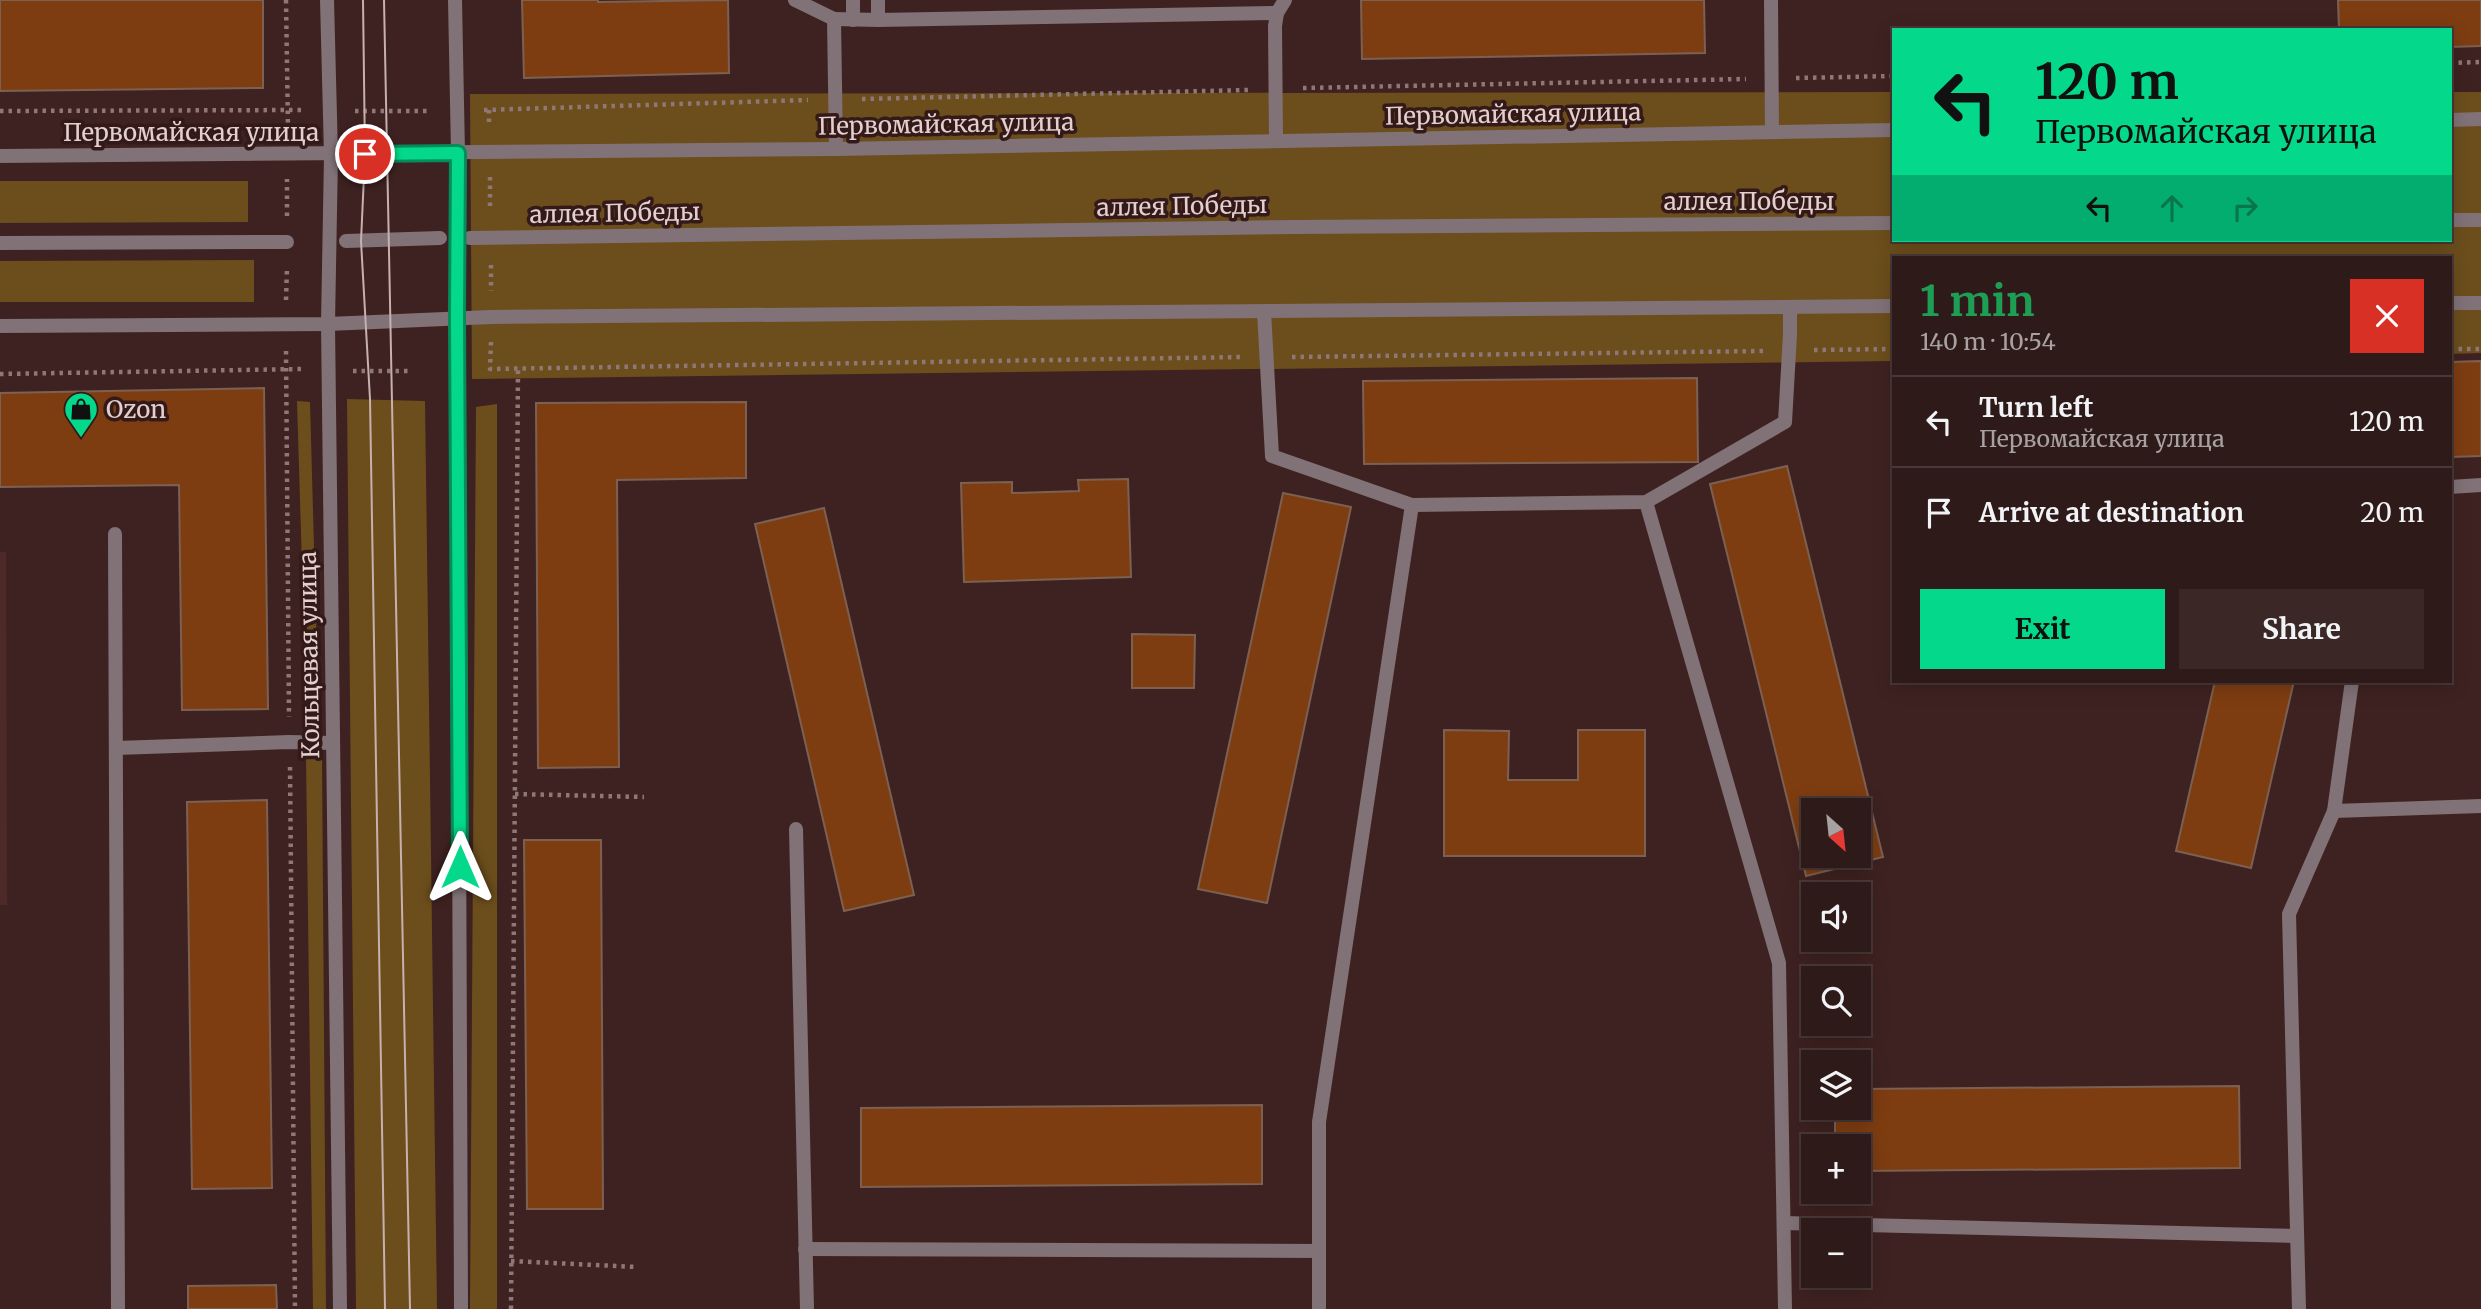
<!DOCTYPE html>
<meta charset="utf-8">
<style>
body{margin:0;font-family:Merriweather,serif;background:#3a2726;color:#f1f3f6;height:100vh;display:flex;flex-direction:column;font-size:26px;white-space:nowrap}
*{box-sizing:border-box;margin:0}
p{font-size:23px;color:#a7a1a2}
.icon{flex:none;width:38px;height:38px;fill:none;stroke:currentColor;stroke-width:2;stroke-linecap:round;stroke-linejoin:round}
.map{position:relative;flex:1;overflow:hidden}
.panel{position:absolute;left:1892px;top:256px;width:560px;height:427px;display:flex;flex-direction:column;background:#2e1a19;border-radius:0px;box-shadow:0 4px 18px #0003,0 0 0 2px #493838}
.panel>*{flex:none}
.banner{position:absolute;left:1892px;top:28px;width:560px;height:214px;border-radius:0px;box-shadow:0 4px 18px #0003,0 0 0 2px #493838;background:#04d98b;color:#111;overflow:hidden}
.needle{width:46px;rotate:153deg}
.buttons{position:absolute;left:1801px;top:798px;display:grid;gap:14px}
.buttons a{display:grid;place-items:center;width:70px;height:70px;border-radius:0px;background:#2e1a19;box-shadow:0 4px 18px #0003,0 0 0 2px #493838;font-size:35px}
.pin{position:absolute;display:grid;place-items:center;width:60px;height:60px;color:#fff;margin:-30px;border:4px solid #fff;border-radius:50%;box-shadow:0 2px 7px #0007}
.me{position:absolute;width:77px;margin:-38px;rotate:0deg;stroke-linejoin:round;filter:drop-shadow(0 0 5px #0008)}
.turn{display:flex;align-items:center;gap:24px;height:147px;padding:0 28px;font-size:32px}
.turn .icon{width:91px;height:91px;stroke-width:2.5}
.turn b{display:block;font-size:49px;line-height:60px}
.lanes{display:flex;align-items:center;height:66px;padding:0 28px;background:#0003;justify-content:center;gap:35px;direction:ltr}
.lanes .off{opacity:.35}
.round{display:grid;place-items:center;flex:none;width:74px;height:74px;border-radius:0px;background:#3a2726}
.headline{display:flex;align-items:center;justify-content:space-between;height:119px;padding:0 28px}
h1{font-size:42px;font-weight:700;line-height:52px;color:#1e9e55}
.button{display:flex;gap:14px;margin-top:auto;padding:14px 28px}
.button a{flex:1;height:80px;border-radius:0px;background:#04d98b;color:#111;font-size:28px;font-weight:700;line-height:80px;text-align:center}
.button a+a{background:#3a2726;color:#f1f3f6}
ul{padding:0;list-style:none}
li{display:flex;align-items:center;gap:21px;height:91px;padding:0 28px;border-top:2px solid #493838}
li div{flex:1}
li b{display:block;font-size:26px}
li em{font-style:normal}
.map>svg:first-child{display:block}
.built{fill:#4d2a28}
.green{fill:#6c4e1c}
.building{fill:#7e3d11;stroke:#7c6052;stroke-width:2;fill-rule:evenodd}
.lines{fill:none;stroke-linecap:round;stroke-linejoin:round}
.path{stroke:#8e7776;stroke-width:4.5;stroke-dasharray:3.5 5;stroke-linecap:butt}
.service{stroke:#807277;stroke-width:14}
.pedestrian{stroke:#807277;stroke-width:14}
.tertiary{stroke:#807277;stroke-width:14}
.tram{stroke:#c6b1b0;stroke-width:2}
.route-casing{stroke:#038d5a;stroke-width:18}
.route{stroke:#04d98b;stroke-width:12}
.labels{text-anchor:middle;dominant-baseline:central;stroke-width:7;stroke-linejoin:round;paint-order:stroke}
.street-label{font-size:24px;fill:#e2cfce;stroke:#331918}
.poi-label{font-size:24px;fill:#e2cfce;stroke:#331918;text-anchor:start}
</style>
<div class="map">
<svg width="2481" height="1309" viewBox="0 0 2481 1309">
<rect width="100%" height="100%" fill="#3e2221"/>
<polygon class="built" points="0,552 6,552 7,905 0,905"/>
<g class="green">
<polygon points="1893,92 1894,240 2450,240 2450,92 2481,92 2481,353 2450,354 2450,257 1894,257 1893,361 472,379 470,94"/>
<polygon points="0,181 248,181 248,222 0,223"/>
<polygon points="254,260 254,302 0,302 0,261"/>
<polygon points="347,399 425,401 437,1309 356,1309"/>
<polygon points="297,401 310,402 319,729 307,730"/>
<polygon points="497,404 497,1309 470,1309 476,407"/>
<polygon points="306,756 322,756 326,1309 313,1309"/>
</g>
<g class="building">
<polygon points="0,0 263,0 263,88 0,91"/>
<polygon points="522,0 598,0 598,2 728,0 729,73 524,78"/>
<polygon points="1361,0 1704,0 1705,53 1362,59"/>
<polygon points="2338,0 2481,0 2481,46 2450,47 2450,30 2339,30"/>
<polygon points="2481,361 2481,456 2450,457 2450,362"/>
<polygon points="1697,378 1698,462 1364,464 1363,381"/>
<polygon points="264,388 268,709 182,710 179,485 0,487 0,393"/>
<polygon points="746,402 746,478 617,480 619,767 538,768 536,403"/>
<path d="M1787,466L1883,857L1806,876L1710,484ZM1813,810H1858V856H1813Z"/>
<polygon points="1128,479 1131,577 964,582 961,483 1012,482 1012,493 1079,491 1078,480"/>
<polygon points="1283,493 1351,507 1267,903 1198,889"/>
<polygon points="824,508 914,895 844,911 755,524"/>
<polygon points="1132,634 1195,635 1194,688 1132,688"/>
<polygon points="2215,681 2294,681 2251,868 2176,851"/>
<polygon points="1444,730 1509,731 1508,780 1578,780 1578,730 1645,730 1645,856 1444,856"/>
<polygon points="267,800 272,1188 192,1189 187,802"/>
<polygon points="524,840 601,840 603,1209 527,1209"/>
<polygon points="2239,1086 2240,1168 1858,1171 1858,1146 1835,1146 1835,1108 1858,1108 1858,1089"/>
<polygon points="1262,1105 1262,1184 861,1187 861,1108"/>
<polygon points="276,1285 277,1309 188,1309 188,1286"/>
</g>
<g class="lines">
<g class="path">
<polyline points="286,0 288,129"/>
<polyline points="2450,63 2481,62"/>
<polyline points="1796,78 1894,76"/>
<polyline points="1303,88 1746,79"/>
<polyline points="862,99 1249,90"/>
<polyline points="484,110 808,100"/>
<polyline points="489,110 489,127"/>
<polyline points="0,111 304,110"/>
<polyline points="355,111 430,111"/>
<polyline points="490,177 490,211"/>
<polyline points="287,216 287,179"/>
<polyline points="491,265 491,291"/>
<polyline points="286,300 287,267"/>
<polyline points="491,342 490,369 1242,357"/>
<polyline points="2450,349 2481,349"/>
<polyline points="1814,350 1894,349"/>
<polyline points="286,351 289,717"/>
<polyline points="1292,357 1763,351"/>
<polyline points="353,371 409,371"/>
<polyline points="0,374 302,369"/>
<polyline points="290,767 295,1309"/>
<polyline points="515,794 644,797"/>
<polyline points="511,1261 637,1267"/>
<polyline points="511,1309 518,369"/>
</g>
<g class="service">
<polyline points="795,0 834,19 836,149"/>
<polyline points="853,0 853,20"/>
<polyline points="878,0 878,20"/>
<polyline points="1771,0 1772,132"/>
<polyline points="834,19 878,20 1277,13"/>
<polyline points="1276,141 1275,26 1277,13 1285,0"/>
<polyline points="1264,311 1272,456 1412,505 1646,502 1785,422 1790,334 1790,307"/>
<polyline points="2450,487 2481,485"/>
<polyline points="1646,502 1779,963 1785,1309"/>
<polyline points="115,534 118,1309"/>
<polyline points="2352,681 2334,811 2481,806"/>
<polyline points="116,748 289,742 333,743"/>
<polyline points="796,829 807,1309"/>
<polyline points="1784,1223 2297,1236"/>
<polyline points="805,1249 1319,1251"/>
<polyline points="1319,1309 1319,1122 1412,505"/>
<polyline points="2299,1309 2289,914 2334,811"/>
</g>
<g class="pedestrian">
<polyline points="2450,220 2481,220"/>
<polyline points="470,238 1294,227 1894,223"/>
<polyline points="346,241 440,238"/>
<polyline points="0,243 287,242"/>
</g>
<g class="tertiary">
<polyline points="327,0 331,155 328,324 340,1309"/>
<polyline points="455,0 458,153 457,317 461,1309"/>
<polyline points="2450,120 2481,119"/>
<polyline points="0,156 836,149 1894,130"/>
<polyline points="2450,303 2481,303"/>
<polyline points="0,326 328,324 491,317 1894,306"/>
</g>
<g class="tram">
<polyline points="363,0 365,154 361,241 370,399 385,1309"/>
<polyline points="384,0 410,1309"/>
</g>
</g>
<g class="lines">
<g class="route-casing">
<polyline id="route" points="365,154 458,153 457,317 460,867"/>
</g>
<use href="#route" class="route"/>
</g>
<defs>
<g id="shop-pin" transform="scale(1.75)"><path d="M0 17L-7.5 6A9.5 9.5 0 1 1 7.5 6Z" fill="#04d98b" stroke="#331918"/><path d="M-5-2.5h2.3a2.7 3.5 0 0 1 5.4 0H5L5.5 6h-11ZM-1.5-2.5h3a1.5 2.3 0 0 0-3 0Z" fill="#111"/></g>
</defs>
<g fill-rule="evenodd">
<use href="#shop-pin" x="81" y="409"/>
</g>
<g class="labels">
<g class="street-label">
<text transform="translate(1513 114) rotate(-1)">Первомайская улица</text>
<text transform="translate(946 124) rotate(-1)">Первомайская улица</text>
<text x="191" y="132">Первомайская улица</text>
<text x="1749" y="201">аллея Победы</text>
<text transform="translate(1182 206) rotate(-1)">аллея Победы</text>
<text transform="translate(615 213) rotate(-1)">аллея Победы</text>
<text transform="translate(309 655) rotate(-91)">Кольцевая улица</text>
</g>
<g class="poi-label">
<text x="106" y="409">Ozon</text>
</g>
</g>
</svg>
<div class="buttons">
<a><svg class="needle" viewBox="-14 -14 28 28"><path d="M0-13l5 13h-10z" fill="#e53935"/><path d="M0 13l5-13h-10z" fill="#a7a1a2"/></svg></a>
<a><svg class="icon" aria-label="sound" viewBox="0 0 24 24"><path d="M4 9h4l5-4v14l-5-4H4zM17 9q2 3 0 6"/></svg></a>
<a><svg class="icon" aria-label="search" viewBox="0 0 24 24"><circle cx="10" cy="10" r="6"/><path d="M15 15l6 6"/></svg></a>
<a><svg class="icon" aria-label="layers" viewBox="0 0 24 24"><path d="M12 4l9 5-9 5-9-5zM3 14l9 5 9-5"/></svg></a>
<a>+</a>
<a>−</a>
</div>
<div class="pin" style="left:365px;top:154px;background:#d93025"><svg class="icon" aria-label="arrive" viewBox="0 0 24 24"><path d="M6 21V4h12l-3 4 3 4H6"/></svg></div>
<svg class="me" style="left:460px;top:867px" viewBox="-20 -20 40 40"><path d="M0-17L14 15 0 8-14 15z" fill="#04d98b" stroke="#fff" stroke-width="4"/></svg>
<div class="banner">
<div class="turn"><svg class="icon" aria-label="left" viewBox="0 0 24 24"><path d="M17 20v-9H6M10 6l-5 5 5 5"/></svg><div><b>120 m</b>Первомайская улица</div></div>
<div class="lanes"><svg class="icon" aria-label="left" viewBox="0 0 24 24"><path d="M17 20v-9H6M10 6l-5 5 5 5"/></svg><svg class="icon off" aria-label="ahead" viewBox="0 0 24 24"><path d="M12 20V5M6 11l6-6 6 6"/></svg><svg class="icon off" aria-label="right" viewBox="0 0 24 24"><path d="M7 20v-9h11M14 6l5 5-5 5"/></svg></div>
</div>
<section class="panel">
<div class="headline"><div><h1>1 min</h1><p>140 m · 10:54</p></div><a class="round" style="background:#d93025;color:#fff"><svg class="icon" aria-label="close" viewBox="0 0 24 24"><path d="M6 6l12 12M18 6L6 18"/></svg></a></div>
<ul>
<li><svg class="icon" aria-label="left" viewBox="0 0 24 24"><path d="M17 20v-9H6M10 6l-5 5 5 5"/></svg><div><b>Turn left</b><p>Первомайская улица</p></div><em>120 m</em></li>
<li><svg class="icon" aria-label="arrive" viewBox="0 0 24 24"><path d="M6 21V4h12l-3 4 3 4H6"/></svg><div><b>Arrive at destination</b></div><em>20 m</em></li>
</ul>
<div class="button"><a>Exit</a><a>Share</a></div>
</section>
</div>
